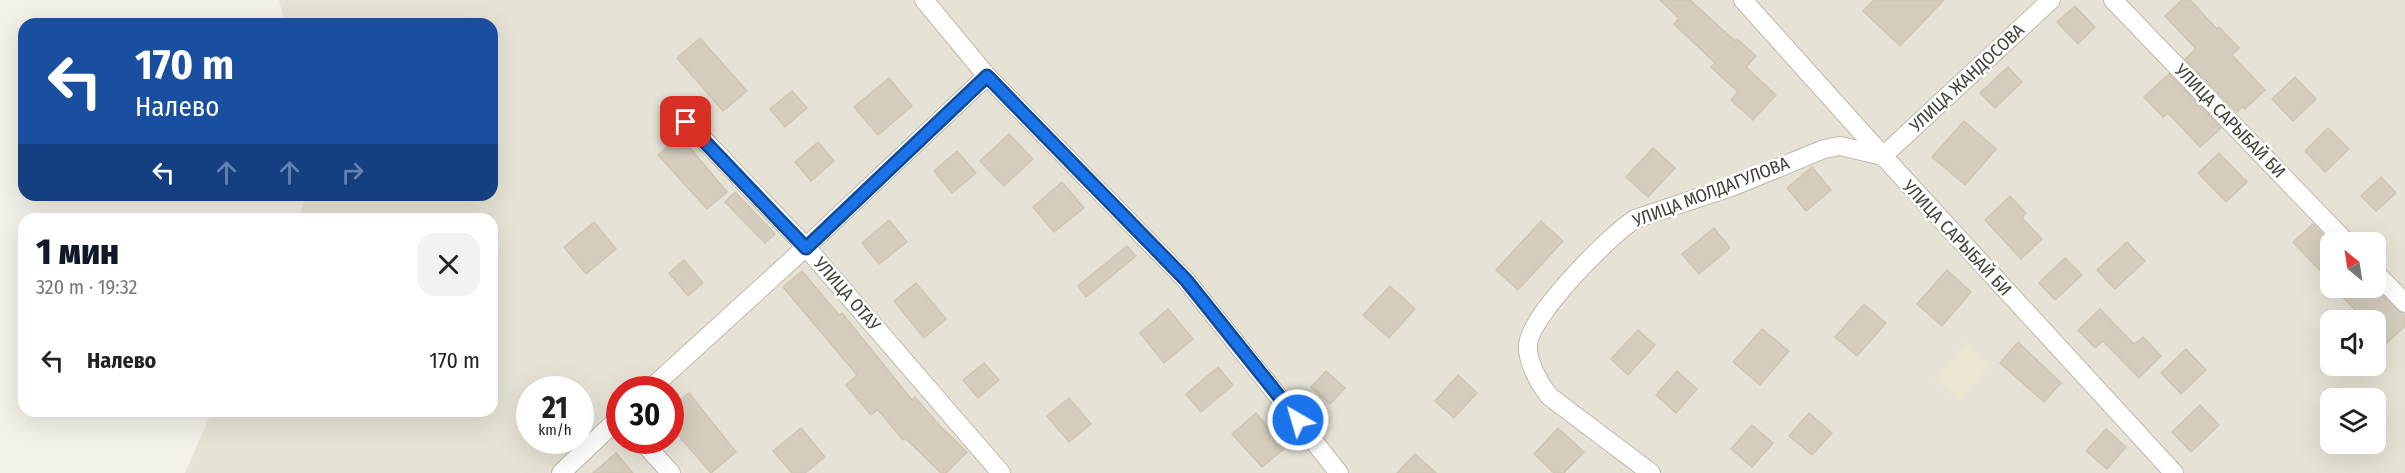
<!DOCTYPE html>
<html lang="ru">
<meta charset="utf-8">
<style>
body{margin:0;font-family:"Fira Sans Condensed",sans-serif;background:#f2f2f2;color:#222;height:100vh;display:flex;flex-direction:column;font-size:22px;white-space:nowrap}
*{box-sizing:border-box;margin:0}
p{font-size:20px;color:#767676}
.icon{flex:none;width:33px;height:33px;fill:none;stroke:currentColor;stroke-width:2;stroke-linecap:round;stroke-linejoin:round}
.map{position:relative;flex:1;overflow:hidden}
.side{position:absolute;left:18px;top:213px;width:480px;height:204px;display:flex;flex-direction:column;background:#fff;border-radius:18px;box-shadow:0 6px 24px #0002}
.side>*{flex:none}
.banner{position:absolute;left:18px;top:18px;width:480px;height:183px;border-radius:18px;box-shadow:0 6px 24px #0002;background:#1a4fa0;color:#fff;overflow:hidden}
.needle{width:39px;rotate:330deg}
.tools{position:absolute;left:2320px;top:232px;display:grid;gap:12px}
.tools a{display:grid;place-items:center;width:66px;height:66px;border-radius:12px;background:#fff;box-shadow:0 6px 24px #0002;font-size:30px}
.speed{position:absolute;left:516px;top:376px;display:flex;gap:12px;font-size:30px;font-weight:700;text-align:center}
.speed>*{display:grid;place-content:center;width:78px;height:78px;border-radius:50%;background:#fff;box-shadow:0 6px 24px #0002;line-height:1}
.speed small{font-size:15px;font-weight:400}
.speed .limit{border:9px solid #d22;background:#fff;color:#111}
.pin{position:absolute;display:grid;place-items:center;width:51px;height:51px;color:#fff;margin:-26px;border-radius:12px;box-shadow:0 3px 9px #0006}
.me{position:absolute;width:66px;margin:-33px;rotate:322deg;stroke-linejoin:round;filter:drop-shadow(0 0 4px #0008)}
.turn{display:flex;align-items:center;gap:21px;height:126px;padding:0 18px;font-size:27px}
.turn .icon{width:78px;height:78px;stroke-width:2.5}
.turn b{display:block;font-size:42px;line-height:51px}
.lanes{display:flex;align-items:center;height:57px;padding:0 18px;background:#0003;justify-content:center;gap:30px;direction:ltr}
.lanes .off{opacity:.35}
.round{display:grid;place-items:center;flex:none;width:63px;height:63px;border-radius:18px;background:#f2f2f2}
.head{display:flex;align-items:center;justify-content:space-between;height:102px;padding:0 18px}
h1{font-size:36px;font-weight:800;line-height:45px;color:#111827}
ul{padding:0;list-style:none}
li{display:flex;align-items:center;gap:18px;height:90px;padding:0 18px}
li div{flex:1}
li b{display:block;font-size:22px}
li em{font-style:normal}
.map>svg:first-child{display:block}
.residential{fill:#e6e3d6;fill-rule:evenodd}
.education{fill:#ebe6d2}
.building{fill:#d4cdbd;stroke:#cec6b1;stroke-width:1.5}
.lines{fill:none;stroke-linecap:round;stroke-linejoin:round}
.minor-casing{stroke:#beb9aa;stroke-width:20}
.minor{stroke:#fff;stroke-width:18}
.route-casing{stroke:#114b97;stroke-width:15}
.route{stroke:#1a73e8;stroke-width:10}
.labels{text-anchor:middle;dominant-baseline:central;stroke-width:5;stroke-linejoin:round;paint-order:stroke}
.street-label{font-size:18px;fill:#454137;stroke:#fff}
</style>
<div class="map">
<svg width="2405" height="473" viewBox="0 0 2405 473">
<rect width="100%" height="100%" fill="#f3f0e7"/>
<path class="residential" d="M279,0H2405V473H185L212,411H492V219H297L307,195H492V24H285ZM2331,243H2376V288H2331ZM2331,321H2376V366H2331ZM530,390H580V441H530ZM620,390H670V441H620ZM2331,399H2376V444H2331Z"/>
<polygon class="education" points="1966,343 1990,365 1959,400 1935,379"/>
<g class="building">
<polygon points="1660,0 1690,0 1735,41 1737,39 1756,56 1746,67 1776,95 1753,120 1731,100 1738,92 1711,67 1715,63 1674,24 1679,18"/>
<polygon points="1874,0 1944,0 1900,46 1863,11"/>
<polygon points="2182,0 2190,0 2217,29 2219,27 2239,48 2232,55 2265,90 2245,109 2242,107 2237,112 2185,59 2196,49 2165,16"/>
<polygon points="2075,6 2095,27 2078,44 2057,22"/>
<polygon points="700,38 747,91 723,111 677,58"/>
<polygon points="2008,67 2022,82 1995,108 1980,93"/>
<polygon points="2169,74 2221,128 2200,147 2168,113 2163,117 2144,97"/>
<polygon points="2295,77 2316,99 2293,121 2272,99"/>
<polygon points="889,78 912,106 878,135 854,107"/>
<polygon points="792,91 807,108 785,127 770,109"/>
<polygon points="1964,121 1996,149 1965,185 1932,157"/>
<polygon points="2328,128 2349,149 2325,172 2305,151"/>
<polygon points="1009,134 1033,159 1004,186 980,161"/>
<polygon points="680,136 727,192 707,209 658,155"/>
<polygon points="818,142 834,161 811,181 795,162"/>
<polygon points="1653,148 1675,168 1648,197 1626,177"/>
<polygon points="957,151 976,173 952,193 934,171"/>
<polygon points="2219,153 2247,182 2226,202 2198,173"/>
<polygon points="1812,167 1831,190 1806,211 1787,188"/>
<polygon points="2381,177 2396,193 2376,211 2361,196"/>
<polygon points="1062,182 1084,208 1054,232 1033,207"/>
<polygon points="735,192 775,234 765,243 725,202"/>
<polygon points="2010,196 2026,213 2022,218 2042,239 2021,259 1985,220"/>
<polygon points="889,220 907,242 879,264 862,243"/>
<polygon points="1541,221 1563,241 1518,290 1496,270"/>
<polygon points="594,222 616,249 586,274 564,247"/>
<polygon points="2313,224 2331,243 2331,282 2293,242"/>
<polygon points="1714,228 1730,248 1699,274 1682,254"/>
<polygon points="2127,242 2145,261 2115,289 2097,270"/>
<polygon points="1127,246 1136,256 1086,297 1078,286"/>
<polygon points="2065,258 2082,275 2055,300 2039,283"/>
<polygon points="684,260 703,283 688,296 669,273"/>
<polygon points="1947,270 1971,292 1942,326 1917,304"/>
<polygon points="802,271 839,315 842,313 912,400 915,397 940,426 967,452 946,473 941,473 905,438 903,440 878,410 871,415 846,385 857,375 783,287"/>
<polygon points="916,283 946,319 924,338 894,301"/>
<polygon points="1390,286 1415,309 1389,338 1363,315"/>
<polygon points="2334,288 2375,288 2405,316 2405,326 2387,343 2376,332 2376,321 2366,321"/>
<polygon points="1864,304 1886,323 1857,356 1835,337"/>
<polygon points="1168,309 1193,339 1164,363 1140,333"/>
<polygon points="2100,309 2134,344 2143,337 2161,356 2139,378 2103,341 2095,348 2078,330"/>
<polygon points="1762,329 1789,351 1760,385 1733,362"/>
<polygon points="1638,330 1655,345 1628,375 1611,359"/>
<polygon points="2018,342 2061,383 2044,402 2000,363"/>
<polygon points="2186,349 2206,370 2181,394 2161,373"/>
<polygon points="984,363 999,380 978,398 963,380"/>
<polygon points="1218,367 1233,385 1201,412 1186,394"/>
<polygon points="1326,371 1345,388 1330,404 1311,387"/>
<polygon points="1677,371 1697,389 1676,413 1656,395"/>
<polygon points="1458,375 1477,393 1454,418 1435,401"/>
<polygon points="689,393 736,452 711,473 670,426 670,408"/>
<polygon points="1069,398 1091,424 1069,442 1047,416"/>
<polygon points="2200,405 2219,425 2191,452 2172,432"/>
<polygon points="1256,413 1273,434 1279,429 1291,443 1262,467 1232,434"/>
<polygon points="1809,413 1832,433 1812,455 1789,436"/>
<polygon points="1752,425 1773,443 1752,467 1731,449"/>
<polygon points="801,428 825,457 805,473 792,473 773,451"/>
<polygon points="1558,428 1584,452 1564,473 1554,473 1534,454"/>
<polygon points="2106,429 2126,447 2107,469 2086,451"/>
<polygon points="616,453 633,473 593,473"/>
<polygon points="1415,454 1436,473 1397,473"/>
</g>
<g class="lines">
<g class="minor-casing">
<g id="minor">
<polyline points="924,0 987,76 1186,280 1339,473"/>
<polyline points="1743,0 1883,156 2174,473"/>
<polyline points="2113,0 2347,243"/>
<polyline points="686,121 806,247 1001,473"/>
<polyline points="2376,273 2405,303"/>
<polyline points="649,390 806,247 987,76"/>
<polyline points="642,441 671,473"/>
<polyline points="561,473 620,417"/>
<path d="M1651,473L1549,396C1539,383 1527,362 1528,345C1530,315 1610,235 1635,219L1734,186L1824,149L1840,146L1883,156L2051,0"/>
</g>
</g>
<use href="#minor" class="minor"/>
</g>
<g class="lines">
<g class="route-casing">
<polyline id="route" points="686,122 806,248 987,76 1186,280 1298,420"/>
</g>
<use href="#route" class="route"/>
</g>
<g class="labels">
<g class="street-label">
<text transform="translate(1967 78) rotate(-43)">УЛИЦА ЖАНДОСОВА</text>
<text transform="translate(2230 121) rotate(46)">УЛИЦА САРЫБАЙ БИ</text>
<text transform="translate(1711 192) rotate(-21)">УЛИЦА МОЛДАГУЛОВА</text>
<text transform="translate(1957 238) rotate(47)">УЛИЦА САРЫБАЙ БИ</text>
<text transform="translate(847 294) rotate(49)">УЛИЦА ОТАУ</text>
</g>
</g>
</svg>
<div class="tools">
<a><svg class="needle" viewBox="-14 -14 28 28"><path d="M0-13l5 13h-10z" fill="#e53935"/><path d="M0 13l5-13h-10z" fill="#767676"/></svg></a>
<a><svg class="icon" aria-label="sound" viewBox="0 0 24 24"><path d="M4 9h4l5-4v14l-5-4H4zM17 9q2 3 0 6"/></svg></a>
<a><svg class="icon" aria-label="layers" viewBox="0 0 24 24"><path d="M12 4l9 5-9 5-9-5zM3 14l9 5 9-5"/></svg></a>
</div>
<div class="speed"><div>21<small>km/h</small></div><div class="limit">30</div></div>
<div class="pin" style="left:686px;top:122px;background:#d93025"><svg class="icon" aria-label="arrive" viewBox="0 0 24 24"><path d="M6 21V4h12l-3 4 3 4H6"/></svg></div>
<svg class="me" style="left:1298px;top:420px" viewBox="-20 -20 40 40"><circle r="17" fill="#1a73e8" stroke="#fff" stroke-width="3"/><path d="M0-11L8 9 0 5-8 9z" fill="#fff"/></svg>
<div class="banner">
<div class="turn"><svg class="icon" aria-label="left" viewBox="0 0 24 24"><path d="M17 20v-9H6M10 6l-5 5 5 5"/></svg><div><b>170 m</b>Налево</div></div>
<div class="lanes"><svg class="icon" aria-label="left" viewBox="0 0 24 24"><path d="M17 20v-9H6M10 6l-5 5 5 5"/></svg><svg class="icon off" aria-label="ahead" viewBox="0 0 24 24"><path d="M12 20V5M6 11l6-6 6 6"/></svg><svg class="icon off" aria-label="ahead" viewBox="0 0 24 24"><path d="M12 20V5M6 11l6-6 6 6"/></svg><svg class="icon off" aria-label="right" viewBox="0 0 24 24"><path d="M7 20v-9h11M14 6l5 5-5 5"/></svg></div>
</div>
<section class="side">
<div class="head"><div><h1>1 мин</h1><p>320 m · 19:32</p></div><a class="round"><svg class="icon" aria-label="close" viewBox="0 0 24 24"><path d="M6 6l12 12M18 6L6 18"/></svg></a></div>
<ul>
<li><svg class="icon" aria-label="left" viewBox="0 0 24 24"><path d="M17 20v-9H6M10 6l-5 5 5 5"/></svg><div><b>Налево</b></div><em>170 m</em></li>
</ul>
</section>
</div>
